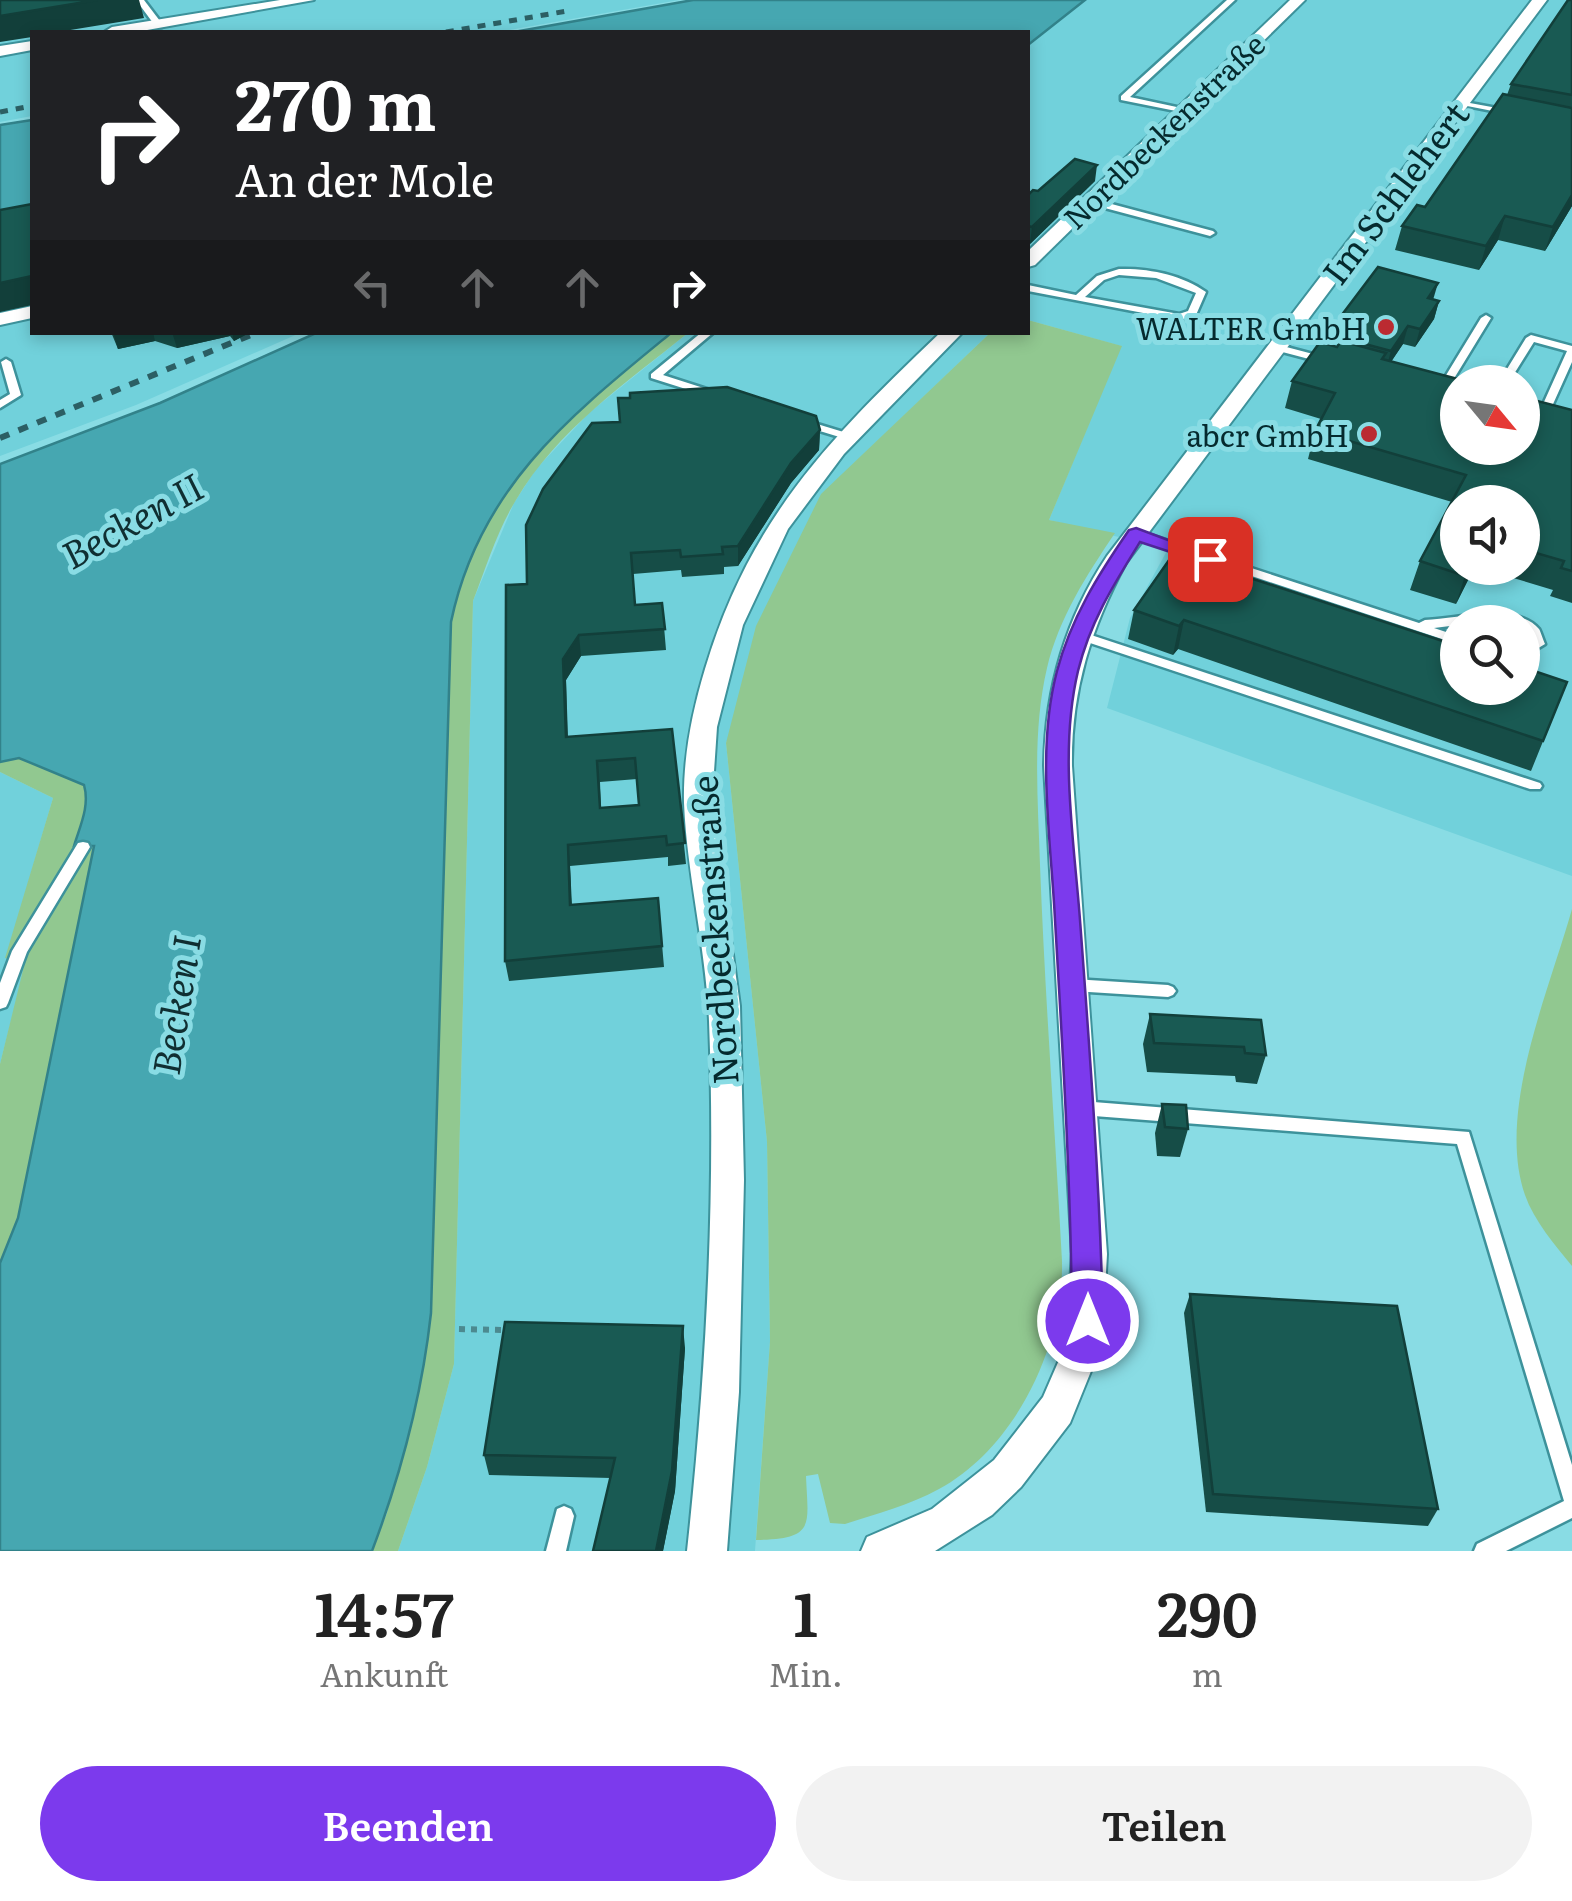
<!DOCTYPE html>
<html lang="de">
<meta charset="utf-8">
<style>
body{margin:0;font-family:Literata,serif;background:#f2f2f2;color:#222;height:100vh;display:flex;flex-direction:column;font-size:38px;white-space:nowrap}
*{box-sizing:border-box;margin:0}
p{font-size:32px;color:#767676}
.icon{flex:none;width:55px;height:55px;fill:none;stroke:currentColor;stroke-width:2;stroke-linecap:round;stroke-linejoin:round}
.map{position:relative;height:1551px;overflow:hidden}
.sheet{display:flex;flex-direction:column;background:#fff;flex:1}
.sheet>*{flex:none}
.hud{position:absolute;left:30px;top:30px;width:1000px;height:305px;border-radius:0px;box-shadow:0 5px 15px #0003;background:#202124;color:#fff;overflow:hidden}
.needle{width:65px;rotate:119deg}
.fabs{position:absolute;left:1440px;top:365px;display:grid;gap:20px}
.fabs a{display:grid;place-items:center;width:100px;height:100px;border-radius:50%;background:#fff;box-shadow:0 5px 15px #0003;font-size:50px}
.pin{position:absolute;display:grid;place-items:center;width:85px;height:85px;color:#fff;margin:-42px;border-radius:20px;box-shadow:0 5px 15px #0006}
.me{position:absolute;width:110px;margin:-55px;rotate:0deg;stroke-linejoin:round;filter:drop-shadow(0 0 8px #0008)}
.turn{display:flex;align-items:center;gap:35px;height:210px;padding:0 40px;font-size:45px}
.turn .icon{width:130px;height:130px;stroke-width:2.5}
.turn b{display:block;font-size:70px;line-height:85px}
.lanes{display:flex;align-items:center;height:95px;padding:0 40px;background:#0003;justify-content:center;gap:50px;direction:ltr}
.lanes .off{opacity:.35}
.eta{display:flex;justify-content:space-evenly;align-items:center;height:170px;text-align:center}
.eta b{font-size:60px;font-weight:600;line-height:70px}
.action{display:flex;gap:20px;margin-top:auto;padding:20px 40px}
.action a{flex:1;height:115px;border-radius:60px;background:#7c3aed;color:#fff;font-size:40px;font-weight:600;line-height:115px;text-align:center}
.action a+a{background:#f2f2f2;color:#222}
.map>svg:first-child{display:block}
.built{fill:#71d1db;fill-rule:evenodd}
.green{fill:#91c890}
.water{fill:#46a7b1;stroke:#32828a;stroke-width:2.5}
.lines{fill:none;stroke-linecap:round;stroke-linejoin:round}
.lane-casing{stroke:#3d929b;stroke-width:5}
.street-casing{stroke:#3d929b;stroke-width:4}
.path{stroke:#4c898f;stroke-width:6;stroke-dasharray:6 6;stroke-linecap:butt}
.lane{fill:#fff;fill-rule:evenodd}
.street{fill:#fff;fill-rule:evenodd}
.rail-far1{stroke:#2c5f64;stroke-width:5;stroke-dasharray:8 8;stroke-linecap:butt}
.rail{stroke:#2c5f64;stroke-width:6;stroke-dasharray:10 10;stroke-linecap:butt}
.wall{fill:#164d47;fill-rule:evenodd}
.shaded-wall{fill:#123f3a}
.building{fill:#195a53;stroke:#123f3a;stroke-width:2.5;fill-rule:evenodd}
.route{fill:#7c3aed;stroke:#51269a;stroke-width:2.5}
.poi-dot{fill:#bb2b31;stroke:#89dce4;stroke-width:4}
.labels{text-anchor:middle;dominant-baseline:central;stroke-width:10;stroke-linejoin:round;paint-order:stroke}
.far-street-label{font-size:30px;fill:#052a2e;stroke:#89dce4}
.far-poi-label{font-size:30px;fill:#052a2e;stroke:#89dce4;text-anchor:end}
.street-label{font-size:35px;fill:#052a2e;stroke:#89dce4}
.water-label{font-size:38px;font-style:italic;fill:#102f32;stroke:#89dce4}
</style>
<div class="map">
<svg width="1572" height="1551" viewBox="0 0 1572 1551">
<rect width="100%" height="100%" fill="#89dce4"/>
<g class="built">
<polygon points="0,0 679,0 498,32 32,32 32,116 0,122"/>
<path d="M1085,0H1572V876L1107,708L1130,618L1168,549L1049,520L1121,346L1028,320V45ZM1458,382H1522V448H1458ZM1458,502H1522V568H1458ZM1458,622H1522V688H1458Z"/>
<polygon points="32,211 32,332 300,333 136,405 0,456 0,217"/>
<polygon points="688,333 990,333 821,495 726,743 767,1142 770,1341 755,1551 398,1551 427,1467 454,1364 473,601 514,503 536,469 590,412"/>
<polygon points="0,772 53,798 6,958 26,962 0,1064"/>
</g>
<g class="green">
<path d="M1028,320L1122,346L1049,520L1115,533C1086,576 1059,618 1047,668C1032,732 1038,800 1040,865C1045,997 1055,1129 1062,1261C1064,1345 1016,1447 939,1489C910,1505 876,1514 845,1524L830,1523L818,1474L806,1476C808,1526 816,1539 756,1540L770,1341L767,1142L726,743L756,626L821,494L990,333L1028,332Z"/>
<path d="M671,333H688C626,383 557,430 516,500C497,531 486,567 473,601L454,1364L427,1467L398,1551H372L387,1513L431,1313L451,622C479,487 570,415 671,333Z"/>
<path d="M19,758L84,785C90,806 81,825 74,845H94L18,1218L0,1263V1064L25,962L5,958L53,798L0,772V762Z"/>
<path d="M1572,909V1266C1555,1245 1534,1221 1525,1195C1496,1112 1549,991 1572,909Z"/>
</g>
<g class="water">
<polygon points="693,0 1085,0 1028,45 1028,32 514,32"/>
<polygon points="32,120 32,207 0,213 0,125"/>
<path d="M316,333H671C571,415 479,487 451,622L431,1313C422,1395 401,1474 372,1551H0V1263L18,1218L94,846H74C80,826 90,806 84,785L19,758L0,762V464L160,403Z"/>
</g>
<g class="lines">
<g class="lane-casing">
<g id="lane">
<polygon points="136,0 144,0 163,25 162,27 156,27"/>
<polygon points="1227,0 1235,0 1130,97 1186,109 1186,113 1121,100 1121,96"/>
<polygon points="1459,101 1508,110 1512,112 1508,114 1462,105 1459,105"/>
<polygon points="1089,198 1213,231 1215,233 1210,236 1086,203 1086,199"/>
<path d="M1119,269C1149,268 1182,275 1206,292L1196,315L1180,320L1028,291V285L1076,295L1097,276ZM1119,275L1156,278L1196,293L1188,311L1179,314L1085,297L1104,280Z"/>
<polygon points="1486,315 1491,318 1447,390 1446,392 1438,392 1437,390 1481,318"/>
<polygon points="702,332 714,332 663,375 716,392 716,396 708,396 651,378 651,374"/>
<polygon points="1531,335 1572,346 1572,362 1549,413 1544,416 1539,413 1567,351 1534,342 1509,382 1499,382 1526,338"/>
<polygon points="1275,344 1332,359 1333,361 1328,364 1271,349 1271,345"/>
<polygon points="6,359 11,362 21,395 0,408 0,400 10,394 1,362"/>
<polygon points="804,420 850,434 851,436 846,439 800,425 800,421"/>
<path d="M1135,530L1419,623L1425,620C1456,619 1516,602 1539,629C1540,630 1544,642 1545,644L1522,658V648L1532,643L1529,633L1522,629V622H1458V625L1434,628L1458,636V644L1454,643L1131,536L1129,534Z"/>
<polygon points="1079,631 1540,783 1542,786 1540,789 1530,789 1075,638 1073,635 1075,632"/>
<polygon points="83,842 88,843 90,847 27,952 8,1003 6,1007 0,1009 0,983 12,951 78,843"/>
<polygon points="1073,979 1168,985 1173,987 1176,991 1173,995 1168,997 1073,991 1068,989 1065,985 1068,981"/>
<polygon points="1081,1101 1469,1132 1572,1465 1572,1518 1506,1551 1474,1551 1477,1544 1564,1501 1457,1144 1081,1115 1075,1113 1073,1108 1075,1103"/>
<polygon points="564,1506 571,1509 574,1516 566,1551 546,1551 557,1509"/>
</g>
</g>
<g class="street-casing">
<g id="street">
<polygon points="280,0 314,0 136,32 104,32 112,27"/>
<polygon points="1290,0 1305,0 1035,265 1028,267 1028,251"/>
<path d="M1532,0H1547L1126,563C1091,628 1071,691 1072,766L1107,1254L1102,1344L1070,1423L1021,1487L992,1515L935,1551H861L867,1537L932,1509L994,1460L1043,1397L1066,1344L1072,1254L1044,766C1045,691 1065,619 1107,556Z"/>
<polygon points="32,41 32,50 0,56 0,46"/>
<polygon points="32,306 32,318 0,325 0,313"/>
<path d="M941,332H963L844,454L788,529L743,625L717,727L712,801L740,1006L744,1180L739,1392L727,1551H687C706,1376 716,1197 709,1021C706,948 687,876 684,803C683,757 692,712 705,669C750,518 830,438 941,332Z"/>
</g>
</g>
<polyline class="path" points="459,1329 506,1330"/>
<use href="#lane" class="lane"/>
<use href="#street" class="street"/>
<g class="rail-far1">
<polyline points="446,32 567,11"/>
<polyline points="0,112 32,106"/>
</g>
<polyline class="rail" points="0,438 258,332"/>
</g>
<g class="wall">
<polygon points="1572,0 1572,206 1545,251 1498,240 1479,270 1395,250 1402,226 1425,207 1507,95 1511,84"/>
<polygon points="1095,181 1030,244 1028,243 1028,195"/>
<polygon points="1433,300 1439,301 1434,319 1415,347 1403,344 1391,362 1572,410 1572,603 1550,596 1553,590 1480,568 1522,568 1522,502 1458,502 1474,568 1456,604 1410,590 1420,561 1452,502 1308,459 1315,431 1321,419 1285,408 1292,381 1337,347 1346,342 1348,337 1337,334 1341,316"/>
<polygon points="111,332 251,332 234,341 230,336 177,348 155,341 118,349"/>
<path d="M820,430L819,450L791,483L738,566L724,567V574L682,577L681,570L633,574L635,605L662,603L666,650L581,656L566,680L568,737L672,729L686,864L668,866V857L570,866L572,905L658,898L664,967L509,981L505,961L527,584ZM637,779L639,805L601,808L600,782Z"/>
<polygon points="1134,610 1567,682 1531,771 1178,649 1173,655 1128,639"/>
<polygon points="1150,1014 1266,1055 1257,1084 1236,1082 1235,1076 1147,1072 1143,1044"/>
<polygon points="1162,1104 1188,1129 1180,1157 1157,1156 1155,1133"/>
<polygon points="1190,1294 1438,1509 1428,1526 1206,1512 1184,1313"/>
<polygon points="685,1348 675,1491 663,1551 593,1551 611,1478 489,1475 484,1455"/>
</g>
<g class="shaded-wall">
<polygon points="97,0 139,0 144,18 58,32 32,32 32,37 0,42 0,16"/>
<polygon points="1097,165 1095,181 1030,244 1032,227"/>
<polygon points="1572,195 1572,206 1545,251 1553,227"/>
<polygon points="1505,216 1498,240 1479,270 1486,246"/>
<polygon points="32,276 32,305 0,312 0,283"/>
<polygon points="1438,283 1433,300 1428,298"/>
<polygon points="1439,301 1434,319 1415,347 1420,329"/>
<polygon points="1408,326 1403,344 1386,369 1391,351"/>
<polygon points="113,332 153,332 155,341 118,349"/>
<polygon points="172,332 229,332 230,336 177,348"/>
<polygon points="232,332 251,332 234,341"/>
<polygon points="820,430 819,450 791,483 738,566 738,546 791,463"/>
<polygon points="1469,568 1474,568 1456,604 1465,576"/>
<polygon points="1184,620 1178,649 1173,655 1179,626"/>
<polygon points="579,635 581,656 566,680 568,758 566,737 563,659"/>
<polygon points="568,845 570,866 572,926 570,905"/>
<polygon points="683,1326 685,1348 675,1491 663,1551 656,1551"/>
</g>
<g class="building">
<polygon points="0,0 97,0 0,16"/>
<polygon points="1568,0 1572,0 1572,95 1511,84"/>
<polygon points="1503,94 1572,108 1572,195 1553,227 1505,216 1486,246 1402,226 1417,205 1425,207"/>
<polygon points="1075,159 1097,165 1032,227 1028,226 1028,195 1033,190 1038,191"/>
<polygon points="32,204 32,276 0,283 0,210"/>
<polygon points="1378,267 1438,283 1428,298 1439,301 1420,329 1408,326 1391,351 1346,339 1359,321 1341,316"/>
<polygon points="1341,341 1386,353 1382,359 1469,382 1458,382 1458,448 1522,448 1522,397 1572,410 1572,571 1561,568 1564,561 1522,549 1522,502 1458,502 1458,568 1469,568 1465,576 1420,561 1466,475 1315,431 1335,393 1292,381 1320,342 1337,347"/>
<path d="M727,387L816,416L820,430L791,463L738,546L722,547L723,554L681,557L680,550L631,553L635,605L662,603L665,629L579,635L563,659L566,737L672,729L685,843L667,845L666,836L568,845L570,905L658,898L662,946L505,961L506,585L527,584L526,525L543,489L592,423L620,422L618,398H630V393ZM635,758L639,805L600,808L597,761Z"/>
<polygon points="1174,553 1458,646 1458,688 1522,688 1522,667 1567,682 1543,741 1184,620 1179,626 1134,610"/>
<polygon points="1150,1014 1261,1020 1266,1055 1245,1053 1244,1047 1154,1043"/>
<polygon points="1162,1104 1186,1105 1188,1129 1165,1127"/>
<polygon points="1190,1294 1397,1306 1438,1509 1213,1494"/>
<polygon points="505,1322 683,1326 672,1471 656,1551 593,1551 615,1458 484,1455"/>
</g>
<path class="route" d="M1136,528L1219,559L1210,565L1140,542C1114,584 1090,622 1078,671C1059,751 1074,840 1080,920C1090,1054 1100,1187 1103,1321L1098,1331L1088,1335L1077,1331L1072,1321C1071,1187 1063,1054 1055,920C1051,839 1036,750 1057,671C1071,618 1098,575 1129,530Z"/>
<g class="poi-dot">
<circle cx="1386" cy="327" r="10"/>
<circle cx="1369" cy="434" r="10"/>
</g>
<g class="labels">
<g class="far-street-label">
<text transform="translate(1163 130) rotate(-44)">Nordbeckenstraße</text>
</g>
<g class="far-poi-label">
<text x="1366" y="327">WALTER GmbH</text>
<text x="1349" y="434">abcr GmbH</text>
</g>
<g class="street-label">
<text transform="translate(1394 192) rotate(-53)">Im Schlehert</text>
<text transform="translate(713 930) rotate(-94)">Nordbeckenstraße</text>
</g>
<g class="water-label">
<text transform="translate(131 519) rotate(-29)">Becken II</text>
<text transform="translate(174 1005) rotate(-81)">Becken I</text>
</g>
</g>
</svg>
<div class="fabs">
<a><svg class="needle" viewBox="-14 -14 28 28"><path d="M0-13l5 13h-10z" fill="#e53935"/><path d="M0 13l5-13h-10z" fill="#767676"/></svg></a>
<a><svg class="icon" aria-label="sound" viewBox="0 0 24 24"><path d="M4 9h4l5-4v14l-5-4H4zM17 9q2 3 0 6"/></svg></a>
<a><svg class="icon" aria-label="search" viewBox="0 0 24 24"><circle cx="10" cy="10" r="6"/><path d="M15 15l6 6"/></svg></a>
</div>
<div class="pin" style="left:1210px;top:559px;background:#d93025"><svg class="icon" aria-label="arrive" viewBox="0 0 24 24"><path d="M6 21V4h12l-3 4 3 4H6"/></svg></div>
<svg class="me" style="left:1088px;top:1321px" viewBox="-20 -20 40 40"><circle r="17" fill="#7c3aed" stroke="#fff" stroke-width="3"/><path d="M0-11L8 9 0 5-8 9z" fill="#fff"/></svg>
<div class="hud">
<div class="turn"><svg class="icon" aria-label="right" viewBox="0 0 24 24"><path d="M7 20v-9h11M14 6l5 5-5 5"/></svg><div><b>270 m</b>An der Mole</div></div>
<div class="lanes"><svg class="icon off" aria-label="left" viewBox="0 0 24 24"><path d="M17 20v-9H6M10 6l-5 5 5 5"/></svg><svg class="icon off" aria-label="ahead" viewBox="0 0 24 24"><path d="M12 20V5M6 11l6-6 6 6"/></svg><svg class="icon off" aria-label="ahead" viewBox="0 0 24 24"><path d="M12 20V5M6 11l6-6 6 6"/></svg><svg class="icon" aria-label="right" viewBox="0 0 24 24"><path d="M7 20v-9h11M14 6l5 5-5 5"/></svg></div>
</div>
</div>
<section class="sheet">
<div class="eta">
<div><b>14:57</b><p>Ankunft</p></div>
<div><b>1</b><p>Min.</p></div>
<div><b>290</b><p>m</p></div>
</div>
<div class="action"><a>Beenden</a><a>Teilen</a></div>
</section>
